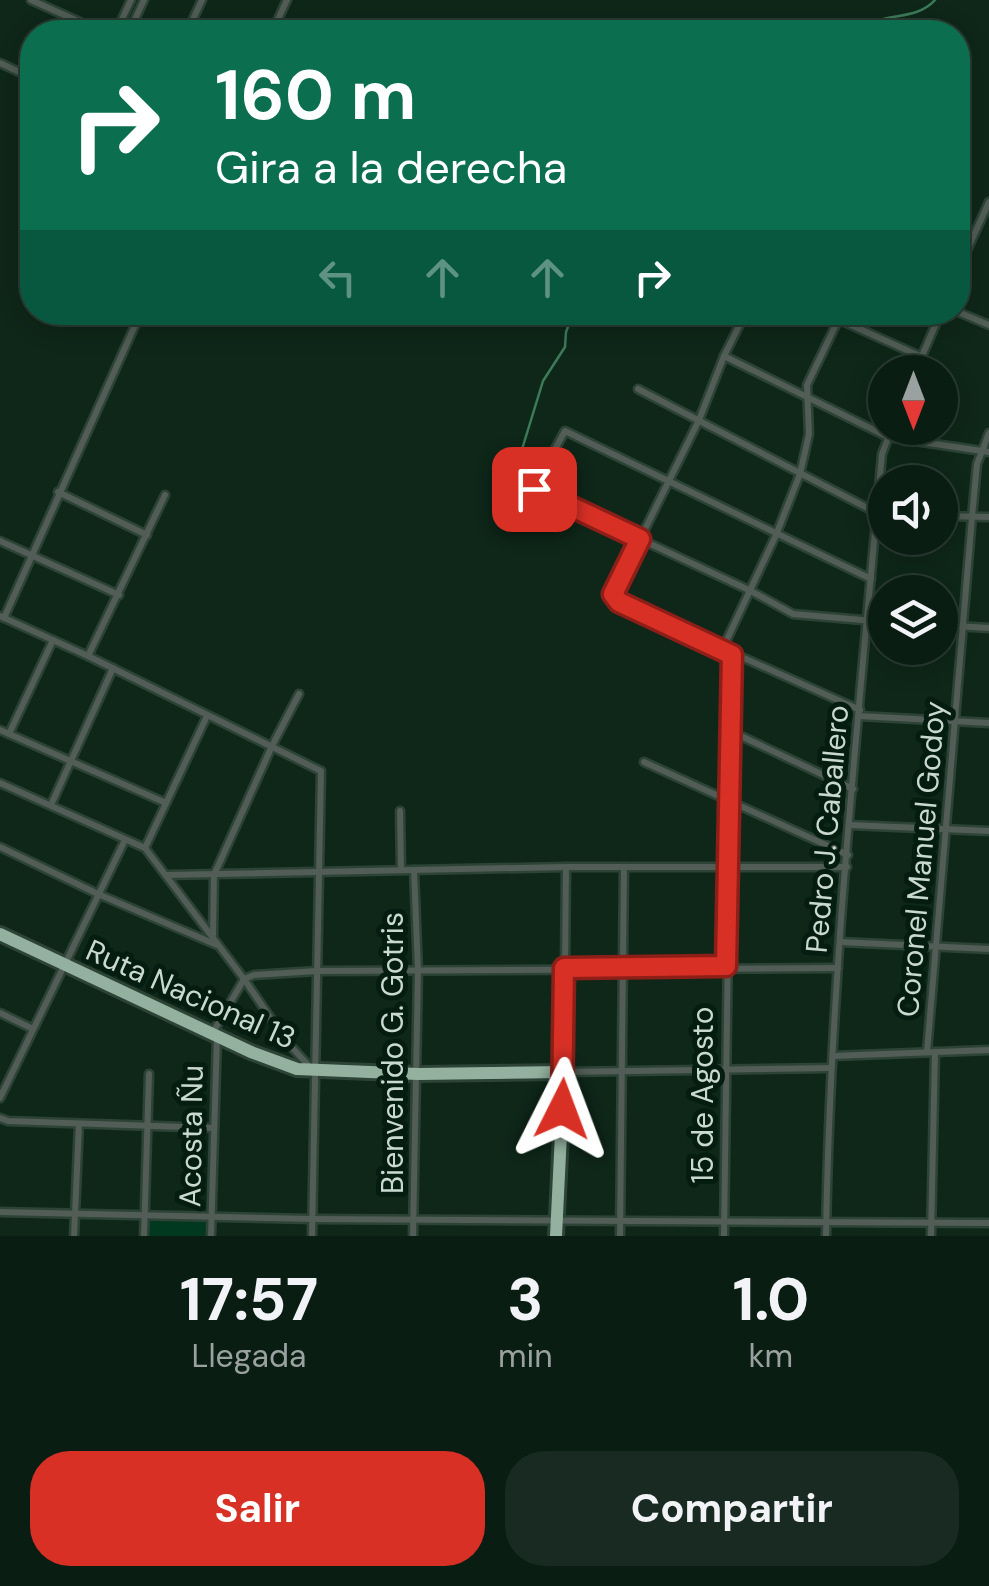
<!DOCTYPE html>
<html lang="es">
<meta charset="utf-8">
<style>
body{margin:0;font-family:"DM Sans",sans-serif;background:#182a21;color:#f1f3f6;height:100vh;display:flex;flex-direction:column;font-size:38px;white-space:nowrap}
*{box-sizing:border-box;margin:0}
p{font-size:32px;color:#99a2a0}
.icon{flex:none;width:55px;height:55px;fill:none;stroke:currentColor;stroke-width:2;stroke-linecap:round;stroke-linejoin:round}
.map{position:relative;height:1236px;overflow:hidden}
.drawer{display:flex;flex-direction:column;background:#0a1d13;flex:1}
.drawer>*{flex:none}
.banner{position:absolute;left:20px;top:20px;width:950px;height:305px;border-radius:40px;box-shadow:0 5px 25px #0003,0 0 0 2px #2a3b33;background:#0b6e4f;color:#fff;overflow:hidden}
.needle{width:65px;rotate:180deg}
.buttons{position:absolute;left:868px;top:355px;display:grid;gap:20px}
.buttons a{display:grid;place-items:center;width:90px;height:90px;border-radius:50%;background:#0a1d13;box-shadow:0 5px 25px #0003,0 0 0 2px #2a3b33;font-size:50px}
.pin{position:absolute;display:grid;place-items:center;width:85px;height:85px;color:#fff;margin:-42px;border-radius:20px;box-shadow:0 5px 15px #0006}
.me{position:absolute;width:110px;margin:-55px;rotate:3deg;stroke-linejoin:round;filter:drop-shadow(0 0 8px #0008)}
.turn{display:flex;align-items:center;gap:35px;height:210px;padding:0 30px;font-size:45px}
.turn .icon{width:130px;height:130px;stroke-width:2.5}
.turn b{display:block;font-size:70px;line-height:85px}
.lanes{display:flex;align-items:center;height:95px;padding:0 30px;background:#0003;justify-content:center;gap:50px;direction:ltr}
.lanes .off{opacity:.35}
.eta{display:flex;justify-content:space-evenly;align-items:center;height:170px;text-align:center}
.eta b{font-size:60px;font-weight:700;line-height:70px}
.button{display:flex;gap:20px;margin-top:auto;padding:20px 30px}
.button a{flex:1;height:115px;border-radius:40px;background:#d93025;color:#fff;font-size:40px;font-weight:700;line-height:115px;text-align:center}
.button a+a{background:#182a21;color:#f1f3f6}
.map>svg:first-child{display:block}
.green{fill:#013820}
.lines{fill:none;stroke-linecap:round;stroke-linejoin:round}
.stream{stroke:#3c7a58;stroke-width:2.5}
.street-casing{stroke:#2c4336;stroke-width:11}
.highway-casing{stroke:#2c4336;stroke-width:18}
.street{stroke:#515d56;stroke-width:6}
.highway{stroke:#94b19f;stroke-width:12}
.route-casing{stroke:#8d1f18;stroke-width:25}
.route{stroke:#d93025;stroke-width:18}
.labels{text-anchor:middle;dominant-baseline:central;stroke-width:10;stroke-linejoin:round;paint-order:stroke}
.street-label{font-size:30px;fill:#cad9cf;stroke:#041d10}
</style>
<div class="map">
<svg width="989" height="1236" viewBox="0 0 989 1236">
<rect width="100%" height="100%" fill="#0e2719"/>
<polygon class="green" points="149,1220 207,1222 207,1236 148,1236"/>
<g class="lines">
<g class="stream">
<path d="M868,32L873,22C894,14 919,18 935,0"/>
<polyline points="504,486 519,459 543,381 565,347 566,332 574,312"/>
</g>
<g class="street-casing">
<g id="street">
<polyline points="31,0 102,32"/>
<polyline points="116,32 131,0"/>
<polyline points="129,32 144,0"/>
<polyline points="187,32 202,0"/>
<polyline points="272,32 287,0"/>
<polyline points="0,63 32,78"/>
<polyline points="958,270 989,202"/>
<polyline points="746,312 724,356 888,437 989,452"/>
<polyline points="822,312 922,357"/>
<polyline points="958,312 989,325"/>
<polyline points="724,356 699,420 613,594 619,602 860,710"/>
<polyline points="915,372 941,312"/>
<polyline points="638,389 877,513 885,513"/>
<polyline points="58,492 147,535"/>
<polyline points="940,516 989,517"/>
<polyline points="0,541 119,595"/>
<polyline points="871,579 565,431 533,489 751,591 793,614 885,622"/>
<polyline points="0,616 88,656 321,771 312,1236"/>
<polyline points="4,618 141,312"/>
<polyline points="940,625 989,628"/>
<polyline points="722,650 776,535 800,474 809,434 807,385 842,312"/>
<polyline points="88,656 165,495"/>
<polyline points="859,716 989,723"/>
<polyline points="0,730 166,803"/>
<polyline points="9,734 53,640"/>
<polyline points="731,735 743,737 853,789"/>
<polyline points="644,762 848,855"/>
<polyline points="0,783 145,848 244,979 287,1042 309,1066"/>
<polyline points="51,805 113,668"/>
<polyline points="400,811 401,870"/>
<polyline points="850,825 989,831"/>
<polyline points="0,847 98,894 217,945"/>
<polyline points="145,848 207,716"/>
<polyline points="566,867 564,1072 831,1068"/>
<polyline points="166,875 566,867 847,867"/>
<polyline points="213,935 214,875 272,746 299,694"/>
<polyline points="840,942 989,949"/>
<polyline points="0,1013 33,1029"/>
<polyline points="212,1034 244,979 254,975 317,971 838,968"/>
<polyline points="927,1052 972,517 977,464 989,433"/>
<polyline points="833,1056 989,1050"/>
<polyline points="0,1098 125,840"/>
<polyline points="0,1118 8,1121 214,1128"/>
<polyline points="0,1212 312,1219 989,1223"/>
<polyline points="74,1236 79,1124"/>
<polyline points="144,1236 149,1074"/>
<polyline points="211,1236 217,1037"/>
<polyline points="413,1236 418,971 414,870"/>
<polyline points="620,1236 624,867"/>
<polyline points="724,1236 732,655"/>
<path d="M826,1236C830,975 859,714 882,454L892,428"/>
<polyline points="931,1236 935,1052"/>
</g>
</g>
<g class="highway-casing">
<polyline id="highway" points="0,934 251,1052 297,1069 418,1074 564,1072 556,1236"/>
</g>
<use href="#street" class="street"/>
<use href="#highway" class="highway"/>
</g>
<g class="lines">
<g class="route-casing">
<polyline id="route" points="534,489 640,539 613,594 619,602 732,655 726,966 564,968 562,1109"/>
</g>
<use href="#route" class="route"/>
</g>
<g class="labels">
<g class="street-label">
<text transform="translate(827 829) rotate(-85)">Pedro J. Caballero</text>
<text transform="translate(921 859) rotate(-85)">Coronel Manuel Godoy</text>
<text transform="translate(191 994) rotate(24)">Ruta Nacional 13</text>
<text transform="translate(392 1053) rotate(-90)">Bienvenido G. Gotris</text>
<text transform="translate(702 1095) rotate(-90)">15 de Agosto</text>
<text transform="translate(191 1136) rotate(-89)">Acosta Ñu</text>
</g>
</g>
</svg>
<div class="buttons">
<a><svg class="needle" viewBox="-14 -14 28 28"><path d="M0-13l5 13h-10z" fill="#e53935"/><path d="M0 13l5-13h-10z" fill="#99a2a0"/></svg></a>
<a><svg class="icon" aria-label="sound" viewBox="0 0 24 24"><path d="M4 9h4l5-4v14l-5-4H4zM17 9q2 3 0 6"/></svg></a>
<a><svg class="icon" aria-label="layers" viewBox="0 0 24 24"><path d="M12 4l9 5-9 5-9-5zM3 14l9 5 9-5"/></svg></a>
</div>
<div class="pin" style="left:534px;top:489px;background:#d93025"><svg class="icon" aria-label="arrive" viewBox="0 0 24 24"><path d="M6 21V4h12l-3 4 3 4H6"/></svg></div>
<svg class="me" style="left:562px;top:1109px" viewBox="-20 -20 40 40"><path d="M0-17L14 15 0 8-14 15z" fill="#d93025" stroke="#fff" stroke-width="4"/></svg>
<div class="banner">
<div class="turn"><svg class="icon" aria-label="right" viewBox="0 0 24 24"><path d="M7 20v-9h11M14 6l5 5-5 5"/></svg><div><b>160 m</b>Gira a la derecha</div></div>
<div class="lanes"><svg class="icon off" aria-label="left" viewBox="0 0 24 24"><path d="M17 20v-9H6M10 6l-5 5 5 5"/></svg><svg class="icon off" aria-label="ahead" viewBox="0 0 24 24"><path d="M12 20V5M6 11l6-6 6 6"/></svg><svg class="icon off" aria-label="ahead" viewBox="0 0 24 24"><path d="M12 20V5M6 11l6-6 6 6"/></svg><svg class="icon" aria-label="right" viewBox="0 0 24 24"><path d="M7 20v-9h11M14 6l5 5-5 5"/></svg></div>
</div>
</div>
<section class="drawer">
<div class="eta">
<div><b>17:57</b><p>Llegada</p></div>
<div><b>3</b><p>min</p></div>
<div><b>1.0</b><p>km</p></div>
</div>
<div class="button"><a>Salir</a><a>Compartir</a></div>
</section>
